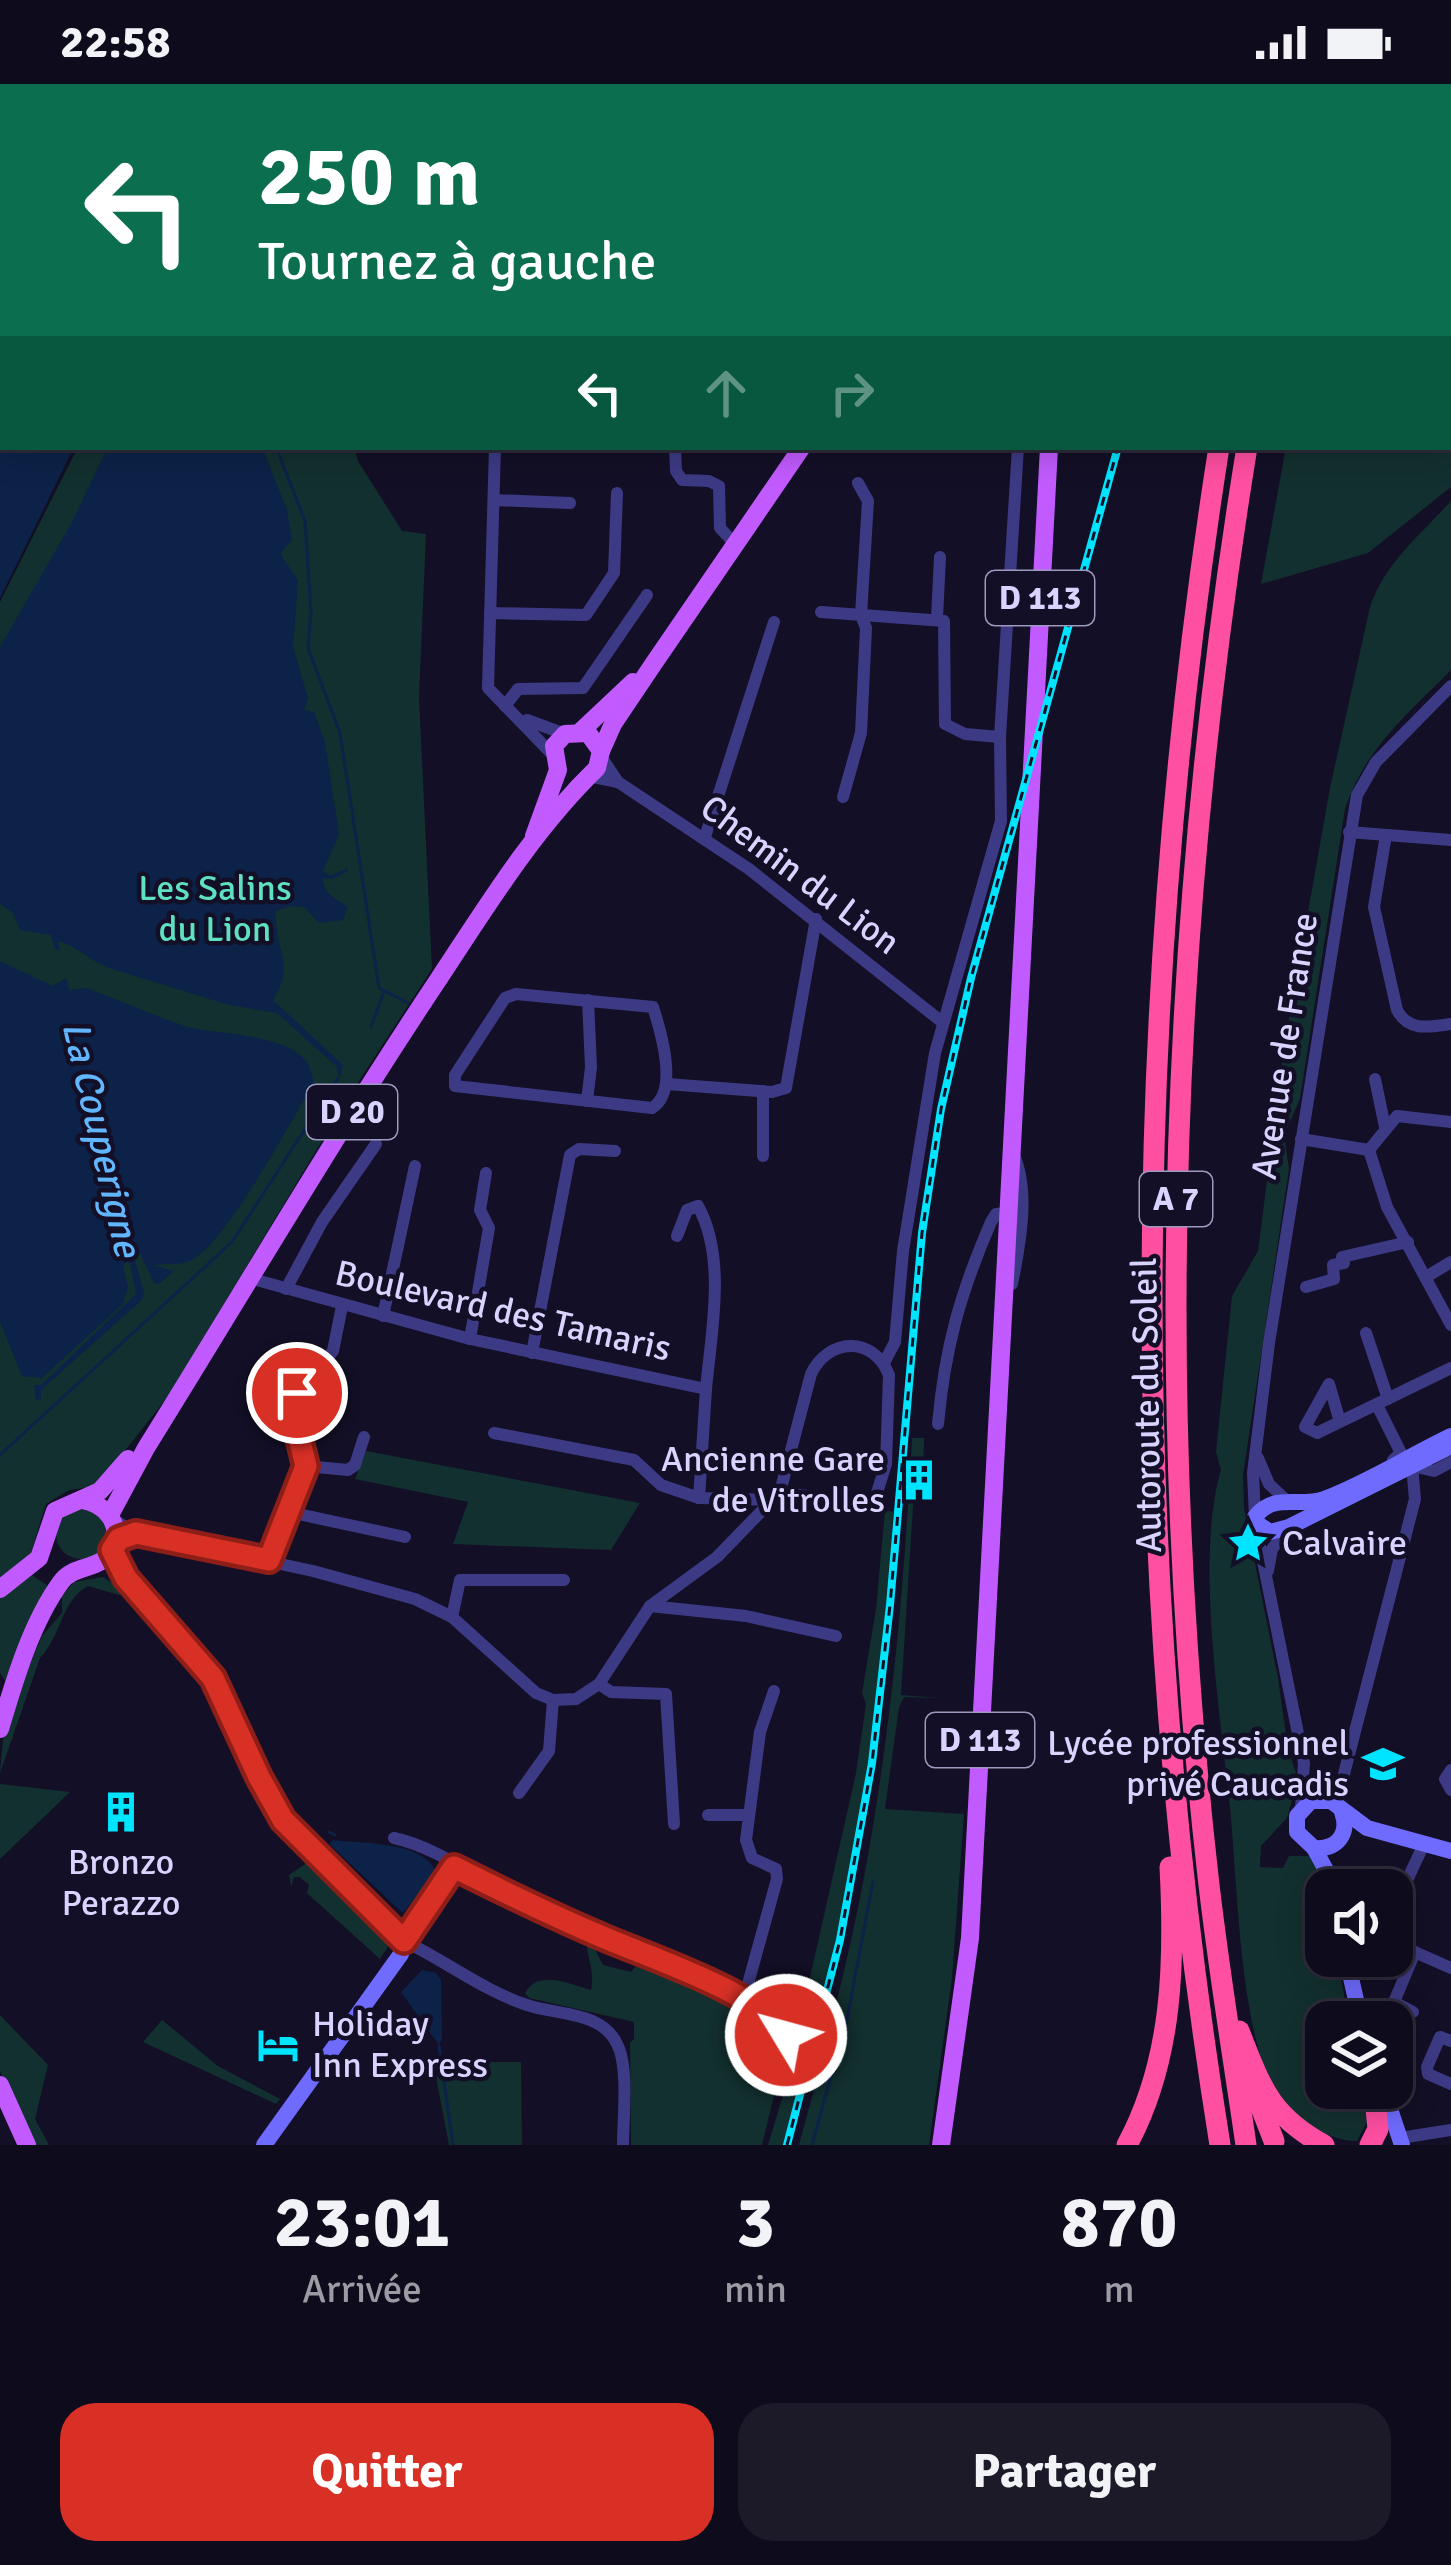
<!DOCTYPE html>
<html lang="fr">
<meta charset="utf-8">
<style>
body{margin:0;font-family:Signika,sans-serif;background:#1c1929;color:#f1f3f6;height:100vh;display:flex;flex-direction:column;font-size:45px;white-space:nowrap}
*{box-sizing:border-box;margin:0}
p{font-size:39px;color:#9b9ba3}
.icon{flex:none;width:66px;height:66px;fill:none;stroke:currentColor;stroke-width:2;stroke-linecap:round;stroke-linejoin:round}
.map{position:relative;height:2061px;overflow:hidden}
.drawer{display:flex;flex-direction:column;background:#0e0b1c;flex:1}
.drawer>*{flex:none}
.banner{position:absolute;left:0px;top:0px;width:1452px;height:366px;box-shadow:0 6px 30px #0003,0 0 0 3px #2e2b3b;background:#0b6e4f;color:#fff;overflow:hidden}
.buttons{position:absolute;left:1305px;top:1785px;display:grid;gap:24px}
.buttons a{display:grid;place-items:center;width:108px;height:108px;border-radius:24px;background:#0e0b1c;box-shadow:0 6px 30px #0003,0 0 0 3px #2e2b3b;font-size:60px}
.pin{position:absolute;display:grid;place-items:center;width:102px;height:102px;color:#fff;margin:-51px;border:6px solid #fff;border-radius:50%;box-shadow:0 3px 12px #0007}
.me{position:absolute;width:132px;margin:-66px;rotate:307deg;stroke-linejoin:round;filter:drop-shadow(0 0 9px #0008)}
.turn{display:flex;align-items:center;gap:42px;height:252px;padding:0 60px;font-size:54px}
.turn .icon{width:156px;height:156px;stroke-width:2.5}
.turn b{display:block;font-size:84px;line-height:102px}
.lanes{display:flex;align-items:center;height:114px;padding:0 60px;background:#0003;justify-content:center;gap:60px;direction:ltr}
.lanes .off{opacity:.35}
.eta{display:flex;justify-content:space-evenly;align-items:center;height:204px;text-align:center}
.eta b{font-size:72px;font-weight:800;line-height:84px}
.primary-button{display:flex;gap:24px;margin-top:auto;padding:24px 60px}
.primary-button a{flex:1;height:138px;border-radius:36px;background:#d93025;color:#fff;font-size:48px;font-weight:800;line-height:138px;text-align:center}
.primary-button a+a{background:#1c1929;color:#f1f3f6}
.status{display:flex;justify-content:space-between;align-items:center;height:84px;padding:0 60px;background:#0e0b1c;direction:ltr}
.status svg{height:33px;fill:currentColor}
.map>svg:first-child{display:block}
.green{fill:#12302f}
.water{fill:#0c2248}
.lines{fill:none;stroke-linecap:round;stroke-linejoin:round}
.stream{stroke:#0c2248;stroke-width:3}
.street{stroke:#3d3a85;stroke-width:12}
.secondary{stroke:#6f6bff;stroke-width:16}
.primary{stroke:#c25bff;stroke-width:18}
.highway{stroke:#ff4fa3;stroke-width:21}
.rail-casing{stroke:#00e5ff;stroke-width:8}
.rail{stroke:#130f26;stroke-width:3;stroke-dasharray:9;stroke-linecap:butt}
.route-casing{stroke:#8d1f18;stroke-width:30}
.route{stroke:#d93025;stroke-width:21}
.labels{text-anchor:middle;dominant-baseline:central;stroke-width:9;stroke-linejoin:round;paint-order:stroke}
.shield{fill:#130f26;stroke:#9e99be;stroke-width:3}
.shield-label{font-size:33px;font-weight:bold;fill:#d9d4ff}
.street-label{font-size:36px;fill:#d9d4ff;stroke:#130f26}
.park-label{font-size:36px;fill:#5fe0c0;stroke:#130f26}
.poi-label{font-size:36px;fill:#d9d4ff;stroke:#130f26;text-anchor:end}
.water-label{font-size:39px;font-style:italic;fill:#62b6ff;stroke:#130f26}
</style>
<div class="status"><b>22:58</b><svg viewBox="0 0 49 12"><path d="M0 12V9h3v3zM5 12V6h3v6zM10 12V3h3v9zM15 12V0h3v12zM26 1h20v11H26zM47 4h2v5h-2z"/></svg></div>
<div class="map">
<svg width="1451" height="2061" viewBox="0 0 1451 2061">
<rect width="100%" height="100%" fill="#130f26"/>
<g class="green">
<polygon points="1352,0 1451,0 1451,403 1368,469 1261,500 1286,363 1449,363 1449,3 1352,3"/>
<polygon points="78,363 354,363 358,377 402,447 426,450 419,613 432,885 346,1017 169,1311 105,1392 90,1403 69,1406 46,1420 29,1475 0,1495 0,518"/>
<path d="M1451,417V586C1406,632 1366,663 1345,725L1300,1015L1284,1051L1289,1085L1243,1391L1244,1424L1278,1594L1288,1665L1298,1695L1287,1734L1261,1762L1260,1783L1283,1784L1289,1772H1310C1331,1802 1326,1836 1326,1872H1337L1349,1938H1326V2004H1362L1368,2036L1357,2057C1325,2058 1283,2027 1270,1998C1241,1935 1237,1805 1231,1734C1222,1637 1194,1477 1221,1386L1216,1368L1232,1212L1258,1167L1284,963L1330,704L1370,523C1384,480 1421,450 1451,417Z"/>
<path d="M912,1354H924L923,1391H915L901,1611L941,1614L904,1613L899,1623L885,1725L964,1730L952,1894L929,2061H799C827,1958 855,1853 872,1748C894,1617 905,1486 912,1354Z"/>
<polygon points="366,1367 640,1419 611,1466 453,1460 468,1418 355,1395"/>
<circle cx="81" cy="1450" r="25"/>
<path d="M885,1426L893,1428C884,1641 845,1857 783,2061H768L785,2005L790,1956L800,1938L856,1689L866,1620L862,1609L876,1525Z"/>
<polygon points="32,1491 48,1502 5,1597 0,1589 0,1514"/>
<path d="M103,1493L123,1506L119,1511L88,1502C61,1516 61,1553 40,1574L0,1689L3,1656L28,1585L42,1552L62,1529V1512L74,1498Z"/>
<polygon points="0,1700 70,1708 0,1775"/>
<polygon points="308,1778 387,1854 389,1861 380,1875 307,1809 309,1801 300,1793 294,1793 291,1803 289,1791"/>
<path d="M588,1852L603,1881L631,1888L643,1874L673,1884L780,1947L784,1970L762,2061H631L630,1958L634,1955V1938L529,1914L525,1909C538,1885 568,1900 591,1906C596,1883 583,1868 588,1852Z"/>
<polygon points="0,1931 48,1981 35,2035 49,2061 34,2061 0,1987"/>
<polygon points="162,1936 218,1982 280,2015 276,2020 143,1958"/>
<polygon points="433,1978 521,1978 522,2061 449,2061"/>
</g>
<g class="water">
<polygon points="0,0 234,0 3,3 3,363 74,363 0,514"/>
<path d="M108,363H262L287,426L292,456L280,470L298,496L293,563L308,614L304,626L314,628L325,658L339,750L323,787L330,792L348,784V787L333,795L323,794C323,810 337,815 348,823L343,836L319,839L304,823L291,822L276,827C273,867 297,877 273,916L343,981L340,995L336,982L277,929L229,921L109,884C90,877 77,862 58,857L59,865L55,866L51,851L20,846L13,829L0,820V563L72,438Z"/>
<path d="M0,877L53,902L66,894L70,906L86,904C119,916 152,931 185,942C221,953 315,947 313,1000C292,1036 224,1163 190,1177C180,1181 164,1180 153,1181L174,1187L159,1200L154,1199L139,1167L131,1162L144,1209L142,1216L41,1306V1315L36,1316L34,1301H41L136,1210L130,1179L127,1178L123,1182L128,1203L123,1220L42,1294L22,1292L0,1238Z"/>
<path d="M333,1756C363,1760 426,1757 436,1789L403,1829L329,1760Z"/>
<polygon points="422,1886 436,1889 441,1896 442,1955 439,1961 401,1908"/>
</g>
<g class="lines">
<g class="stream">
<polyline points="276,363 305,437 311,529 308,564 340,649 379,904 408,919"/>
<polyline points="371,942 383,910"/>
<polyline points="0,1371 232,1158 338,994"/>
<polyline points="329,1748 335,1751"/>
<polyline points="794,1952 810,1961"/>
<polyline points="439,1962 453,2061"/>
<polyline points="825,1966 841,1968 873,1797"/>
<polyline points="812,2061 837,1970"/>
</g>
<g class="street">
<polyline points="500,0 500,3"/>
<polyline points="856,0 858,3"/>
<polyline points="238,3 239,0"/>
<polyline points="677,3 677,0"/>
<polyline points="800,3 804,0"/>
<polyline points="495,363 488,604 552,670"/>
<polyline points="675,363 676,387 682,396 709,397 719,402 720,444 735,460"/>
<polyline points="494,416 570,419"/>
<polyline points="821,528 944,537 945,640 965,650 1000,653"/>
<polyline points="490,529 586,531 614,489 617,409"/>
<polyline points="937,534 940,473"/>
<polyline points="505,622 518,605 583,604 647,511"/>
<polyline points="527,636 565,650"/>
<polyline points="588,692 618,698 602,674"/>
<polyline points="618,698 749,785 942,938"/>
<polyline points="843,713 861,649 866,544 861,531 868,417 858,399"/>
<polyline points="1349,748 1451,756"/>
<path d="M1386,751L1374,823L1397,926C1409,948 1429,943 1451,940"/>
<polyline points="705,753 774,538"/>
<path d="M516,910L653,923C661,948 679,1008 652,1024L455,1002V991L505,914Z"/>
<polyline points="1375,995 1385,1043"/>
<polyline points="667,1000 772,1008 786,1004 816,835"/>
<polyline points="763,1007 763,1072"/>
<polyline points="587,1017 591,983 588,916"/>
<polyline points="1301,1055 1369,1066 1397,1032 1451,1038"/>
<polyline points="1369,1066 1387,1123 1451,1241"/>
<path d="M677,1152L687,1126L698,1122C727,1175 711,1249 706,1305"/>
<polyline points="1426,1193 1451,1178"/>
<polyline points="249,1194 470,1255 706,1305 699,1414 773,1416"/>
<path d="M1012,1200C1020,1161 1031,1104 1012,1067"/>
<polyline points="1306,1203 1334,1195 1333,1181 1344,1179 1342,1173 1408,1158"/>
<polyline points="286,1205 322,1138 376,1060"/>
<polyline points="383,1232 415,1082"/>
<polyline points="1366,1249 1388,1315"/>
<polyline points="470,1255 489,1144 480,1126 486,1089"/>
<polyline points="532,1269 570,1071 579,1065 615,1067"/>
<polyline points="884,1279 895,1258 903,1167 935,969 1001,737 1000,653 1018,363"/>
<polyline points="1377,1321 1401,1369 1393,1376"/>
<polyline points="1340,1338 1329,1300 1305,1343 1317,1349 1451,1284"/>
<path d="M938,1340C945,1263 960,1210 991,1138L996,1130L1006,1129"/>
<polyline points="494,1349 634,1376 661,1401 699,1414"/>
<polyline points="1258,1374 1269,1400 1286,1416"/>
<polyline points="306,1382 348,1386 355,1381 364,1353"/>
<polyline points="289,1428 405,1453"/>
<polyline points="1255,1433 1253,1389 1269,1259 1357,711 1376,678 1451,602"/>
<path d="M112,1435L136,1449L313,1487L415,1515L452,1533L536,1609L553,1616L576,1615L599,1600L650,1522L717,1473L780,1408L811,1290C828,1254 873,1251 889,1291L886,1380L875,1415L860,1420L780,1408"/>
<polyline points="1255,1438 1304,1679 1301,1725"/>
<polyline points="269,1476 306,1382 292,1325 294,1316 333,1267 342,1222"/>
<polyline points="1268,1487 1272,1465 1289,1443"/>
<polyline points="650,1522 746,1532 836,1552"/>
<polyline points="452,1533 460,1496 564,1496"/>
<polyline points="599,1600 611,1608 666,1610 674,1740"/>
<polyline points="1451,1686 1445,1695 1451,1706"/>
<polyline points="519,1709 549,1667 553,1616"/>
<polyline points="1336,1721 1415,1415 1412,1382 1434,1387 1451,1378"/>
<polyline points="708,1731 749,1731"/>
<path d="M394,1754C434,1762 480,1796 518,1815C604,1856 700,1881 777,1938L786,1951V1974"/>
<path d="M454,1782L404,1857C444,1876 484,1907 527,1921C556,1931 602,1927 617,1960C629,1982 623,2035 623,2061"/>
<polyline points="1392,1828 1425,1758"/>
<polyline points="1392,1858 1451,1884"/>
<polyline points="743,1918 777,1795 776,1785 752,1774 746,1756 760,1648 774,1607"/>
<polyline points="1413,1928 1394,1918 1415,1868"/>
<polyline points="1451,1957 1440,1953 1427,1983 1428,1990 1451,2000"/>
<polyline points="1400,2054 1451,2046"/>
</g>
<g class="secondary">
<path d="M1451,1352C1409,1372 1367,1399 1324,1415C1298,1424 1274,1408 1255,1433V1438L1270,1448L1289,1443L1451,1362"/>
<polyline points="112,1466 126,1494 210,1588 283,1736 404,1857 401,1870 264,2061"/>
<path d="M1314,1764C1337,1766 1350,1750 1342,1728"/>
<polyline points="1332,1797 1314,1764 1297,1748 1297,1732 1311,1717 1331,1717 1367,1744 1451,1767"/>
<polyline points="1346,1872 1361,1938"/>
<polyline points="1383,2004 1402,2061"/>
</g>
<g class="primary">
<polyline points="997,3 997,0"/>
<polyline points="1061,3 1061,0"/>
<polyline points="1079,3 1079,0"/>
<polyline points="581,647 633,598"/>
<polyline points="601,667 613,640 654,579 802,363"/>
<path d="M110,1431L146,1364C243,1208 336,1049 438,896C487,822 533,746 597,684L601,667L588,649L565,650L554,662L558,686L534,752"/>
<polyline points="0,1505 39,1474 55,1427 100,1407 128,1375"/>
<path d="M0,1645C14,1598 31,1539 61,1498C74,1479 103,1488 113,1463C122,1439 105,1420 82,1416"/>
<polyline points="0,2001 27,2061"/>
<polyline points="941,2061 970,1854 1049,363"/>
</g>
<g class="highway">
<polyline points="1289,3 1290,0"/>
<polyline points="1318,3 1319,0"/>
<path d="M1219,363C1130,929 1129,1495 1220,2061"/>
<path d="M1239,1947C1261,2002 1269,2031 1324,2061"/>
<polyline points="1246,1985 1274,2057"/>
<path d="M1127,2061C1173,1976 1175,1878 1170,1783"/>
<path d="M1246,2061C1233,1971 1218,1882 1208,1792C1154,1316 1170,835 1247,363"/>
<polyline points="1370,2061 1378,2045 1374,2004"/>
</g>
<g class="rail-casing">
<g id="rail">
<polyline points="1225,3 1225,0"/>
<polyline points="787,2061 840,1856 872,1679 890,1521 922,1149 941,1025 971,894 1118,363"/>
</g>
</g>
<use href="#rail" class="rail"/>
</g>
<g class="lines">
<g class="route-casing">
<path id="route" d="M297,1309L292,1325L306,1382L269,1476L136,1449L119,1455L112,1466L126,1494L213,1594L259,1693L283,1736L404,1857L454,1783C502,1807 549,1830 598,1851C645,1872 759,1908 786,1951"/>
</g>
<use href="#route" class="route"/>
</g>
<defs>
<g id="building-bare" transform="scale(3.24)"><path d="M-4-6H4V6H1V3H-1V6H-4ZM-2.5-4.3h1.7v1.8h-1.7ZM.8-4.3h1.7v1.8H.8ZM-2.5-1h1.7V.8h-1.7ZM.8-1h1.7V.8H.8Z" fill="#00e5ff" stroke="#130f26" stroke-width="2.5" paint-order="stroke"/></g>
<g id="sight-bare" transform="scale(3.24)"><path d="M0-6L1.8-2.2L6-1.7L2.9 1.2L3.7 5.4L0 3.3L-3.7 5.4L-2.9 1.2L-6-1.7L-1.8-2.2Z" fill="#00e5ff" stroke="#130f26" stroke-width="2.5" paint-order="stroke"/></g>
<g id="school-bare" transform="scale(3.24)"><path d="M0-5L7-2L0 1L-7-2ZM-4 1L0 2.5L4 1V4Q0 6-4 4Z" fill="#00e5ff" stroke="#130f26" stroke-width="2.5" paint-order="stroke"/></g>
<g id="hotel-bare" transform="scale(3.24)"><path d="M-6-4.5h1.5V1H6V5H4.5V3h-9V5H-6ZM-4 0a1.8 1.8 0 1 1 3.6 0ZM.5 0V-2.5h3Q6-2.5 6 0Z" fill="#00e5ff" stroke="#130f26" stroke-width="2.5" paint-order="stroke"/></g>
</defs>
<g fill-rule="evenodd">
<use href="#building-bare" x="919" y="1396"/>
<use href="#sight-bare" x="1248" y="1459"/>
<use href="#school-bare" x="1383" y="1680"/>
<use href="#building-bare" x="121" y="1728"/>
<use href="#hotel-bare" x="278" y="1961"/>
</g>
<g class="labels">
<g class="shield">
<rect x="986" y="487" width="108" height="54" rx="9"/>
<rect x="307" y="1001" width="90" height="54" rx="9"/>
<rect x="1140" y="1088" width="72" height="54" rx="9"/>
<rect x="926" y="1629" width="108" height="54" rx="9"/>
</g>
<g class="shield-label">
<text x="1040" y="514">D 113</text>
<text x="352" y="1028">D 20</text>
<text x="1176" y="1115">A 7</text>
<text x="980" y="1656">D 113</text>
</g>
<g class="street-label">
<text transform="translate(800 791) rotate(37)">Chemin du Lion</text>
<text transform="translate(1285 962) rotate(-81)">Avenue de France</text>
<text transform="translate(503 1227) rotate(13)">Boulevard des Tamaris</text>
<text transform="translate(1147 1321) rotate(-91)">Autoroute du Soleil</text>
</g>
<g class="park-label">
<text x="215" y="804">Les Salins<tspan x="215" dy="41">du Lion</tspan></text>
</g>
<g class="poi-label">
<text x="885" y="1375">Ancienne Gare<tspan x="885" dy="41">de Vitrolles</tspan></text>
<text x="1282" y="1459" text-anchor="start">Calvaire</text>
<text x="1349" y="1659">Lycée professionnel<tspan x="1349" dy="41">privé Caucadis</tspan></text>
<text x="121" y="1778" text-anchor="middle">Bronzo<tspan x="121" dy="41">Perazzo</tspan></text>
<text x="312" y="1940" text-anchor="start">Holiday<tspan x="312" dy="41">Inn Express</tspan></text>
</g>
<g class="water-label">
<text transform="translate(102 1055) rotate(77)">La Couperigne</text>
</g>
</g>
</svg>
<div class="buttons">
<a><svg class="icon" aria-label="sound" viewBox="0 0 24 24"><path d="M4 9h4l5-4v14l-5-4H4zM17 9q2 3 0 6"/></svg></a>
<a><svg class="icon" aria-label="layers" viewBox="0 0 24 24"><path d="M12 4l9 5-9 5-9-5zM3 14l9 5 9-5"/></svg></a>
</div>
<div class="pin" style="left:297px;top:1309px;background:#d93025"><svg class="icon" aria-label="arrive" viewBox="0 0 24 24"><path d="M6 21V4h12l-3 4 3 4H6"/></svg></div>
<svg class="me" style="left:786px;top:1951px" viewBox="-20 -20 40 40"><circle r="17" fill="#d93025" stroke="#fff" stroke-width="3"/><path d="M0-11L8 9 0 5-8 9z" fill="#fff"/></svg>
<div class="banner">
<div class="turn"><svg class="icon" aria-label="left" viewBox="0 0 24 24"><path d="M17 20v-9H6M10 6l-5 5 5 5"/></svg><div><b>250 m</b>Tournez à gauche</div></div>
<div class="lanes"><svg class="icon" aria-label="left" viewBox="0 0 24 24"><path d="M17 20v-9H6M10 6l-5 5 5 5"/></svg><svg class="icon off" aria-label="ahead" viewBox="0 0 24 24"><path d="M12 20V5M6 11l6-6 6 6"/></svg><svg class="icon off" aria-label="right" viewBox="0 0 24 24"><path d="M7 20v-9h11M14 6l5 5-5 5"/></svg></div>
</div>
</div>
<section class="drawer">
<div class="eta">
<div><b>23:01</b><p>Arrivée</p></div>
<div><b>3</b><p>min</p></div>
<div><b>870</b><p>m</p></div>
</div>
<div class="primary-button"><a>Quitter</a><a>Partager</a></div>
</section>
